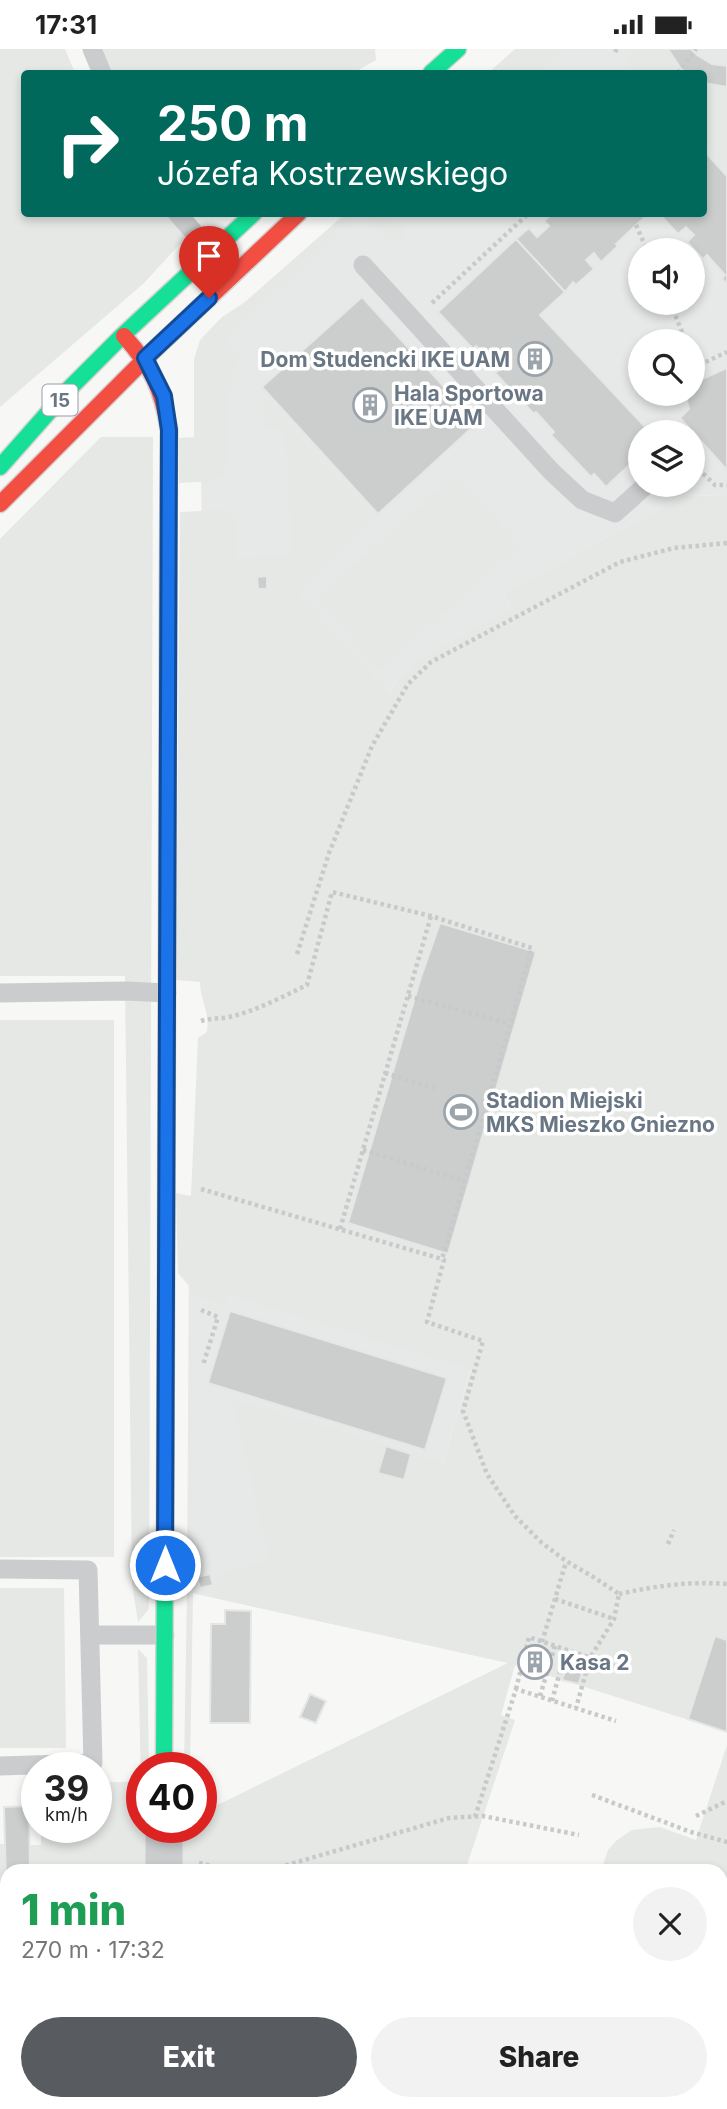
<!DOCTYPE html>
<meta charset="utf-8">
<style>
body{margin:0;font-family:Inter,sans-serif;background:#f2f2f2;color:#222;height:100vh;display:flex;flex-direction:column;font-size:26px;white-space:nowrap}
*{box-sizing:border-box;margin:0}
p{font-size:23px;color:#767676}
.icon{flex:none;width:38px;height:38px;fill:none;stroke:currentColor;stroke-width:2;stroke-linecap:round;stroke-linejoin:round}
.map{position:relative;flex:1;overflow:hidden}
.sheet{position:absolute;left:0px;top:1815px;width:728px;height:247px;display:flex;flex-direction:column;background:#fff;border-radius:21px 21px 0 0;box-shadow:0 4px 10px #0003}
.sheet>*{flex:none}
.top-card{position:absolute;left:21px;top:21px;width:686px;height:147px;border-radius:7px;box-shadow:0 4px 10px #0003;background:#00695c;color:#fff;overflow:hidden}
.tools{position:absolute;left:628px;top:189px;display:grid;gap:14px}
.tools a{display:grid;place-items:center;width:77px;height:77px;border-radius:50%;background:#fff;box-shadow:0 4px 10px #0003;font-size:35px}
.speed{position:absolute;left:21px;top:1703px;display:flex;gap:14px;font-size:35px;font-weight:700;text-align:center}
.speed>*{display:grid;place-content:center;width:91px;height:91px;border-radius:50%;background:#fff;box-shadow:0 4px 10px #0003;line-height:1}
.speed small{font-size:18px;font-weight:400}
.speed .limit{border:10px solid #d22;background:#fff;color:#111}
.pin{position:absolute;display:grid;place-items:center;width:60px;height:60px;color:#fff;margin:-72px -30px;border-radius:50% 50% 50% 0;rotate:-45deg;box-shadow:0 0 7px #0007}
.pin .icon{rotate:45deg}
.me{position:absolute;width:77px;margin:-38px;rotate:0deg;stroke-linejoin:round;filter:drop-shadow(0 0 5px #0008)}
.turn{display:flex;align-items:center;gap:24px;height:147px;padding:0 21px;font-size:32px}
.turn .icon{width:91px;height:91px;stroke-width:2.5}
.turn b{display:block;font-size:49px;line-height:60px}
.round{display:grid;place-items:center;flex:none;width:74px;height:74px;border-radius:37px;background:#f2f2f2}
.headline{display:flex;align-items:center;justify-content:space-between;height:119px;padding:0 21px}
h1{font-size:42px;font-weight:800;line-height:52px;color:#1e9e55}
.cta{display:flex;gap:14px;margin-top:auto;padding:14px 21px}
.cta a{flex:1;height:80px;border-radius:42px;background:#585c60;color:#fff;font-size:28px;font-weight:800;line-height:80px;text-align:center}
.cta a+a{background:#f2f2f2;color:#222}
.status{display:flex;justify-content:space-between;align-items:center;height:49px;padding:0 35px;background:#fff;direction:ltr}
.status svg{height:19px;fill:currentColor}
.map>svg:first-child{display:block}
.built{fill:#e7e8e8;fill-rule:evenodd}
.green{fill:#e5e8e4}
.building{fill:#cccece;stroke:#e6e6e6;stroke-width:2}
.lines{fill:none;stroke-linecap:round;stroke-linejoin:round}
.fast-casing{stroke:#d2d3d4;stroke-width:19}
.slow-casing{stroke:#d2d3d4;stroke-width:19}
.jam-casing{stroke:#d2d3d4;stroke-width:19}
.path{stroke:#c8c9ca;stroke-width:4.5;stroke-dasharray:3.5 3.5;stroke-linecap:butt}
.lane{stroke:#cbcccd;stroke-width:19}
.street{stroke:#cbcccd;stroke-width:37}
.fast{stroke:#16e098;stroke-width:16}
.slow{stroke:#ffcf43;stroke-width:16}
.jam{stroke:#f24e42;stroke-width:16}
.route-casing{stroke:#114b97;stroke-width:18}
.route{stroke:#1a73e8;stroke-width:12}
.labels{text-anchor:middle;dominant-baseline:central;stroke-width:7;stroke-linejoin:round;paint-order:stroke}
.shield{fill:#fff;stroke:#969fa8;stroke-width:2}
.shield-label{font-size:19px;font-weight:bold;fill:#697683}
.poi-label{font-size:21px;font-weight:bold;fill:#697683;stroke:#fff;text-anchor:start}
</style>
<div class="status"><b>17:31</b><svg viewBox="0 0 49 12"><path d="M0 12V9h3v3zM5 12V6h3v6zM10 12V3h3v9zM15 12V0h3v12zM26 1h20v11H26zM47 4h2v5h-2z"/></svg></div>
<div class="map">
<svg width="727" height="2060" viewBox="0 0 727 2060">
<rect width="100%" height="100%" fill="#f7f7f6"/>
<g class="built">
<path d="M530,0H727V447L684,446L504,544L511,559L417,610L399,629L364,683L207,788L199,305L351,165L704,164V24H503ZM640,201H693V254H640ZM640,292H693V345H640ZM640,383H693V436H640Z"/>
<polygon points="189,1201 471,1319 440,1424 509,1614 187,1543"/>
</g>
<g class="green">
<polygon points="0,0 65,0 75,24 24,24 24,164 168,165 188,186 143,235 0,358"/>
<polygon points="102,0 375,0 376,11 353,24 112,24"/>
<polygon points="515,0 565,0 538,24 488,24"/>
<polygon points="638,0 668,0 681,20 688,24 634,24 626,15"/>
<polygon points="704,34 727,38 727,120 704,94"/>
<polygon points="345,165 358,165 224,288 240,306 232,327 229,346 227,381 229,413 223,425 213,432 179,434 179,389 194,388 194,310 200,291 222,268 245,253"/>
<polygon points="362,165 389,165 406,183 399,192 389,193"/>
<path d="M262,348L373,469L297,544L389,645L399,629L417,610L511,559L504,544L684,446L727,447V1683L515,1616L501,1666L515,1671L465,1822H181L183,1778H201V1764L508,1614L215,1549L217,1537L214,1527L270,1512L233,1350L443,1414L471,1320L228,1245L223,1257L197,1246L178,1224L176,1144L191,1147L198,989L207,983C210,962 200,951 200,933L176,931L180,463L224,461L234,470L237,510L293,507L285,378L265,379Z"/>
<polygon points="101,388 153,388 149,1560 138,1573 132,1535 125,927 0,927 0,490"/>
<polygon points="456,426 518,496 380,620 317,550"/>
<rect x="0" y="971" width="114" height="537"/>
<polygon points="0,1539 64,1539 66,1699 0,1699"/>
<polygon points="187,1543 193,1544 190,1718 184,1718"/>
<polygon points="138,1600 147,1609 149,1718 142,1718 142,1778 151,1778 152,1822 30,1822 30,1796 41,1796 41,1778 96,1778 96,1734 141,1732"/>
<polygon points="727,1696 727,2060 593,2060 592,2055 721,2054 721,1822 601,1822 608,1801 616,1792 632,1781 660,1778 696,1791"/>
<polygon points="0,1795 5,1795 7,1884 0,1883"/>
<polygon points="0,1952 7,1953 7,2007 0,2006"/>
<polygon points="414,2055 414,2054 471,2055 469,2060 413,2060"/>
</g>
<g class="building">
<polygon points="668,0 691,0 697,6 712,15 727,17 727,38 704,34 704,24 688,24 681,20"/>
<polygon points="704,102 727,127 727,235 722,230 725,226 707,206 703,210 687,193 694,186 686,178 678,185 662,168 665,164 704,164"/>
<polygon points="553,164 562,165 649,164 616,195 618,197 601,213 594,204 586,211 594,220 576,236 573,233 565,243 516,190 529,179 537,188 549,177 544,172"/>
<polygon points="516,190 565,243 540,266 650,383 640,383 640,406 606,438 594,425 591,428 551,386 554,383 536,363 534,365 495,324 499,321 476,297 473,300 438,263"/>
<polygon points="362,248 477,374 378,465 262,338"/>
<polygon points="727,319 727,421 680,369 689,360 685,345 693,345 693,337 700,331"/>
<polygon points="267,527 267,540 258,540 257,528"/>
<polygon points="440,874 536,903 448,1205 348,1174 421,928"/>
<polygon points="230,1262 447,1329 425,1401 208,1334"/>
<polygon points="386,1397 411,1405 404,1431 378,1424"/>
<polygon points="210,1525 213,1536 200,1539 197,1528"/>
<polygon points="225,1561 251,1562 250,1674 210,1674 211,1575 225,1575"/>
<polygon points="715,1587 727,1591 727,1683 688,1670"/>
<polygon points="528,1603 547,1609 542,1624 524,1618"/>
<polygon points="567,1615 583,1620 579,1635 562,1631"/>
<polygon points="310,1645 326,1652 316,1674 300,1668"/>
<polygon points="29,1757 30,1822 7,1822 6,1834 4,1758"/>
<polygon points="0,2006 7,2007 7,2054 61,2054 60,2060 0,2060"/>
<polygon points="61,2054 132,2054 131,2060 60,2060"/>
<polygon points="181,2054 205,2054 203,2060 180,2060"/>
</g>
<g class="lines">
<g class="fast-casing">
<g id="fast">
<polyline points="431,24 458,0"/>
<polyline points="0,418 69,340 123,286 254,164"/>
<polyline points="167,906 168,528"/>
<polyline points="164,1718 166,1228"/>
</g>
</g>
<g class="slow-casing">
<polyline id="slow" points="166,1228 167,906"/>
</g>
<g class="jam-casing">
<g id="jam">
<path d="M124,287C152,318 162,340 169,381L168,528"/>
<polyline points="0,455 155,300 299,164"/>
</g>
</g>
<g class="path">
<polyline points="615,3 617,0"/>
<polyline points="678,24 696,0"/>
<polyline points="636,176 647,201"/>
<polyline points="432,254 529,164"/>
<polyline points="670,254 686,292"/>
<polyline points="693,308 697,316"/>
<polyline points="693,319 727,303"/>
<polyline points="662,346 663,345"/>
<polyline points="693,415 715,436 727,436"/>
<polyline points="297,905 329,804 372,697 408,635 431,613 620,513 674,499 727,494"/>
<polyline points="408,947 510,975"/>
<path d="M201,972C210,969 219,970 229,968C256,962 282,948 307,936L332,843L431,867L532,899L444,1203L442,1210L444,1211L427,1273L483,1292L463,1362L487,1425L515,1467L542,1494L566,1512L595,1529L619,1545L614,1570L590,1609L576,1659"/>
<polyline points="385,1024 438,1040"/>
<polyline points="363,1101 464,1132"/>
<polyline points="201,1140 442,1210"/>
<polyline points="340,1180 431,867"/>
<polyline points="201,1261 218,1268 203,1316"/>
<polyline points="668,1495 674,1481"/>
<path d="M619,1545C655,1537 690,1532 727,1535"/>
<polyline points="555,1550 614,1570"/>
<polyline points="542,1593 566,1513"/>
<polyline points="516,1640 529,1588 629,1622"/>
<polyline points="540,1647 555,1597"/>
<polyline points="552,1652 566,1600"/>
<polyline points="592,1746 691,1783 727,1793"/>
<polyline points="696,1767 727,1752"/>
<polyline points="475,1768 516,1640 616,1672"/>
<polyline points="199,1814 234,1822"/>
<polyline points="244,1822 280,1818 449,1769 483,1767 579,1786"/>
</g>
<g class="lane">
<polyline points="92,0 102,24"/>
<polyline points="177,164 212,204"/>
<polyline points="363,216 551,422 582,451 615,464 646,436"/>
<polyline points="0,944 126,942 167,944"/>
<polyline points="0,1520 88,1521 93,1714 0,1717"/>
<polyline points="91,1586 165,1586"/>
<polyline points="583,2054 585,2060"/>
</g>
<g class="street">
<polyline points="164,1822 164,1778"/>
<polyline points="0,1918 7,1919"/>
<polyline points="159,2060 160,2054"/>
</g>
<use href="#fast" class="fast"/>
<use href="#slow" class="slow"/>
<use href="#jam" class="jam"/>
</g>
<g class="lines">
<g class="route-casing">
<polyline id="route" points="165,1516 169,381 164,347 145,309 209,249"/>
</g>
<use href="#route" class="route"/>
</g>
<defs>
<g id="building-ring" transform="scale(1.75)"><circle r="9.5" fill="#fff" stroke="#9ba3ab" stroke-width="1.5"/><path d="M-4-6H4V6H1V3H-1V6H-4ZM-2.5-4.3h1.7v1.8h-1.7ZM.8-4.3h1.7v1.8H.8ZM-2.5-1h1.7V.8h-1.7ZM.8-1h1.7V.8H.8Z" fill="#9ba3ab"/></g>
<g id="stadium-ring" transform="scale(1.75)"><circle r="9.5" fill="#fff" stroke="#9ba3ab" stroke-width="1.5"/><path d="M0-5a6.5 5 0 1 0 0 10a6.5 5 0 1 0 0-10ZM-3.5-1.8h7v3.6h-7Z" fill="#9ba3ab"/></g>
</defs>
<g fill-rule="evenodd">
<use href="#building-ring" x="535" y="310"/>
<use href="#building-ring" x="370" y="356"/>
<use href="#stadium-ring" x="461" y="1063"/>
<use href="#building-ring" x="535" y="1613"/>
</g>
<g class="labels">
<rect class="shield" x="42.5" y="335.5" width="35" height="31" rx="5"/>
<g class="shield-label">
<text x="60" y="351">15</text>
</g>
<g class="poi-label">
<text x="510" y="310" text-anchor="end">Dom Studencki IKE UAM</text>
<text x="394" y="344">Hala Sportowa<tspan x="394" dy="24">IKE UAM</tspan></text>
<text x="486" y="1051">Stadion Miejski<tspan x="486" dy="24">MKS Mieszko Gniezno</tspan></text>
<text x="560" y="1613">Kasa 2</text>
</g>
</g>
</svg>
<div class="tools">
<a><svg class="icon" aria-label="sound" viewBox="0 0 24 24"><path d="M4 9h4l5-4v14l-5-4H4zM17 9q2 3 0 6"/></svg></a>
<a><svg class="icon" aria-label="search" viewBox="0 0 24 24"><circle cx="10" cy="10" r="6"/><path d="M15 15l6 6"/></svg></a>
<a><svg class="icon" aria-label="layers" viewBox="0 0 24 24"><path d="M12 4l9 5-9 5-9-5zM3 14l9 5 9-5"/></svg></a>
</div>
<div class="speed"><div>39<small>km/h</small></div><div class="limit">40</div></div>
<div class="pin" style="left:209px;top:249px;background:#d93025"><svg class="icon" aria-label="arrive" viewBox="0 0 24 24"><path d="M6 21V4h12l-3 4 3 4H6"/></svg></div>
<svg class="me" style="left:165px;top:1516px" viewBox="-20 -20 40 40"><circle r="17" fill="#1a73e8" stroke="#fff" stroke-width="3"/><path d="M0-11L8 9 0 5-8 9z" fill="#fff"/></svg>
<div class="top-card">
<div class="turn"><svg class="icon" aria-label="right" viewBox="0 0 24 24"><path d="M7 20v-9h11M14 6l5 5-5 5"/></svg><div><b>250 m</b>Józefa Kostrzewskiego</div></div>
</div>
<section class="sheet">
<div class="headline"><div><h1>1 min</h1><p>270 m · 17:32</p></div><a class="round"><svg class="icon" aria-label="close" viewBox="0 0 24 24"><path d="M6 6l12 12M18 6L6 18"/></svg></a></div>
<div class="cta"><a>Exit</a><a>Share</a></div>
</section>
</div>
